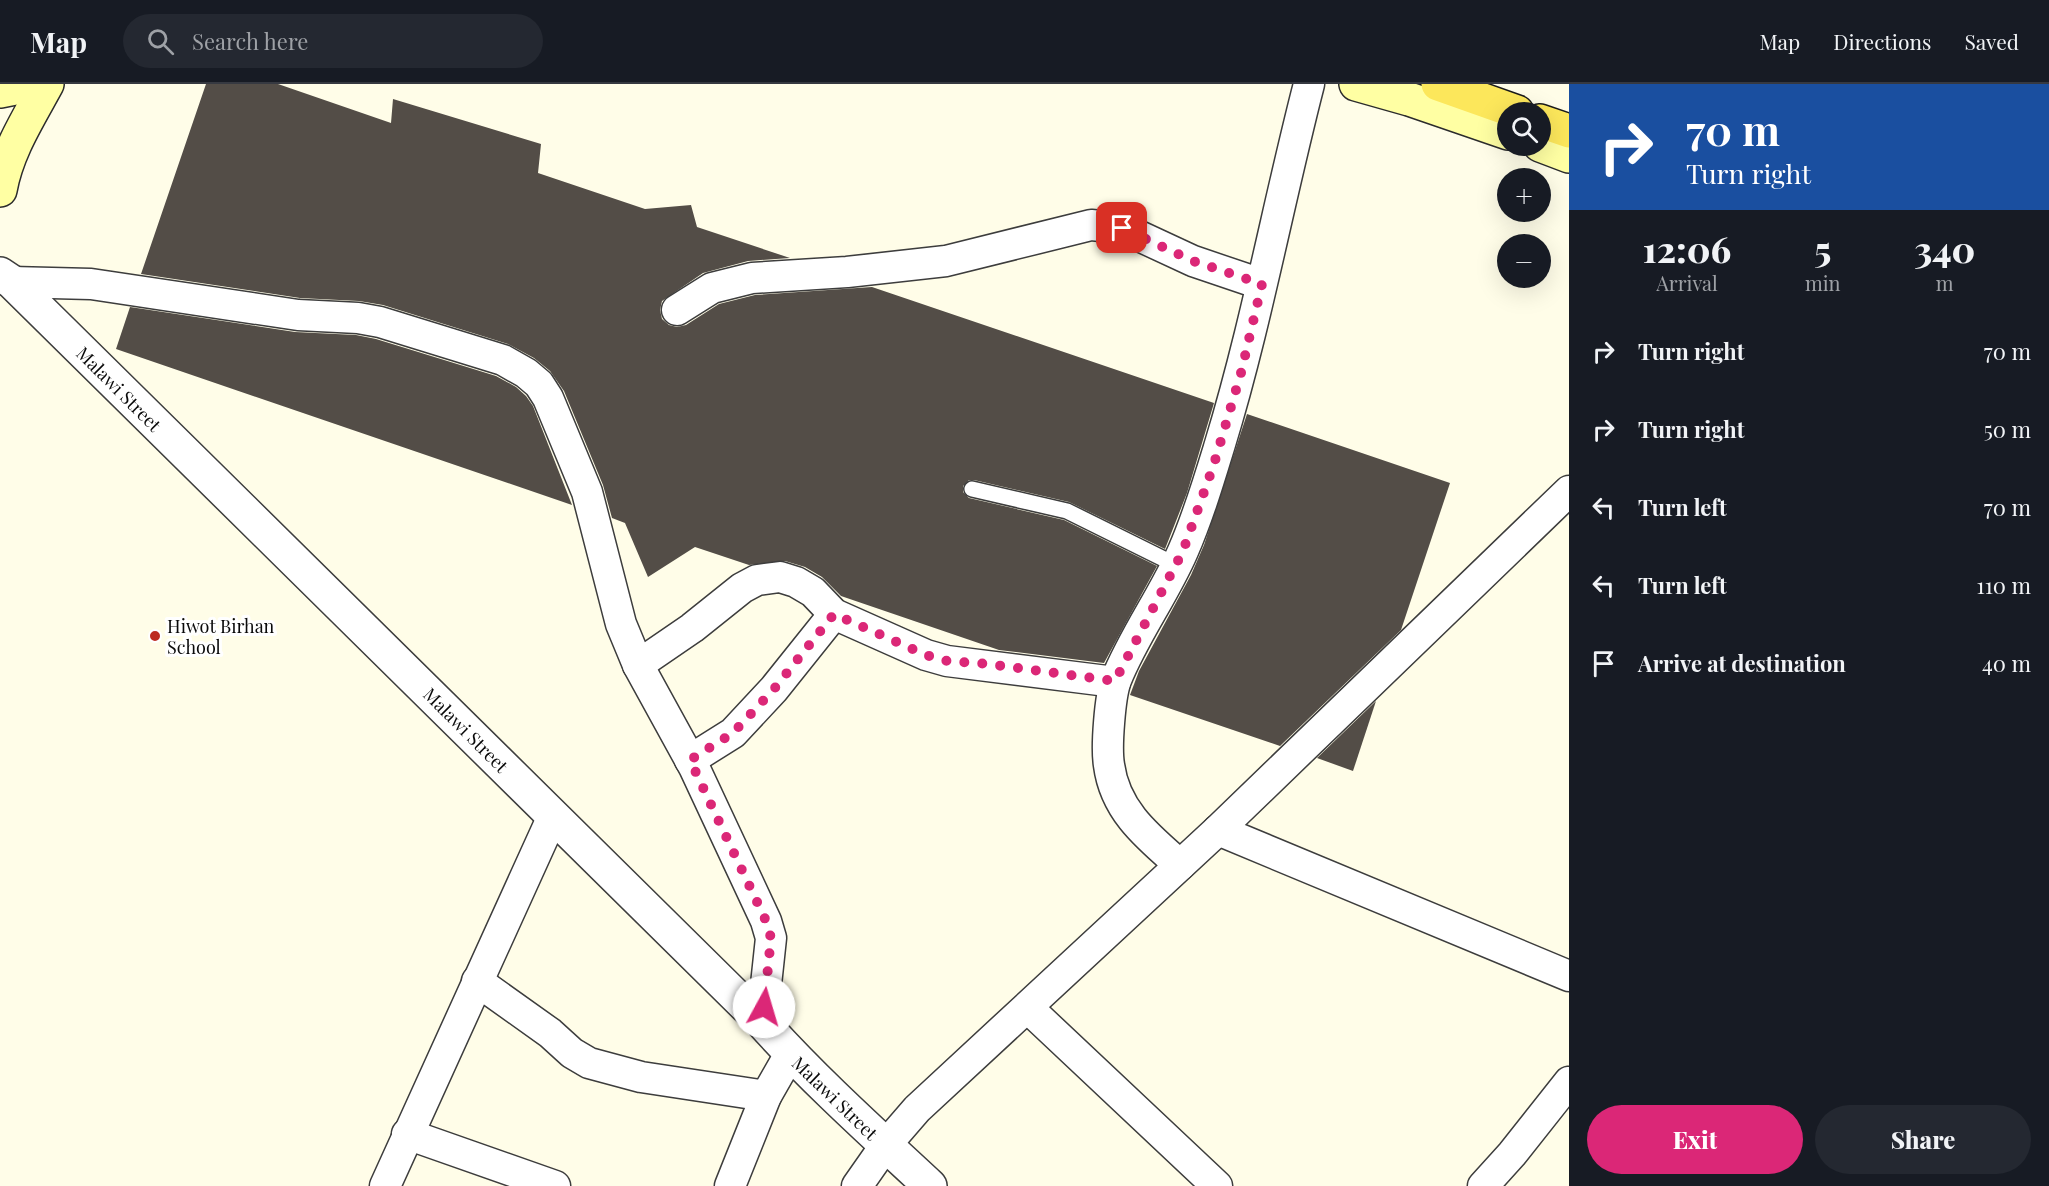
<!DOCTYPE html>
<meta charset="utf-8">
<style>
body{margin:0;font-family:"Playfair Display",serif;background:#242831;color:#f1f3f6;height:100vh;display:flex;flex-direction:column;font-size:22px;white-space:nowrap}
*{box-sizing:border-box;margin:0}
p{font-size:20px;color:#9ea1a6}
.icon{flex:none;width:33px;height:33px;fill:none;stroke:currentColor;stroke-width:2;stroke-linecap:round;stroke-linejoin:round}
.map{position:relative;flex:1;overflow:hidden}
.drawer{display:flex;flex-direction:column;background:#171b24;width:480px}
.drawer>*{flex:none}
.hud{background:#1a4fa0;color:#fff;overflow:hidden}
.tools{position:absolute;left:1497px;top:18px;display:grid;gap:12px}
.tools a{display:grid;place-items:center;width:54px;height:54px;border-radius:50%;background:#171b24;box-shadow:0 6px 24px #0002;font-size:30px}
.pin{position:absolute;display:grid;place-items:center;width:51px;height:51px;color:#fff;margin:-26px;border-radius:12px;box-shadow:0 3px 9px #0006}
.me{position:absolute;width:66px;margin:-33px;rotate:6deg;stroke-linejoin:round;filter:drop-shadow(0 0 4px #0008)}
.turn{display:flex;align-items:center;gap:21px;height:126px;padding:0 18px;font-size:27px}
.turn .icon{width:78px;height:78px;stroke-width:2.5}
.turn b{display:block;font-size:42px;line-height:51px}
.eta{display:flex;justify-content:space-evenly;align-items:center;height:102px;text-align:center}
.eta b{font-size:36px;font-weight:800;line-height:42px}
.action{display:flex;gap:12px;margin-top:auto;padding:12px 18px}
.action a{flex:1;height:69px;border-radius:36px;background:#db2777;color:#fff;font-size:24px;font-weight:800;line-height:69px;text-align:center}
.action a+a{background:#242831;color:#f1f3f6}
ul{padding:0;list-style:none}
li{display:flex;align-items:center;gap:18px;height:78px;padding:0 18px}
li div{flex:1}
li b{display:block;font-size:22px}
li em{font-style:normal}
header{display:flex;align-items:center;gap:36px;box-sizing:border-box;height:84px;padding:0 30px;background:#171b24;border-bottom:2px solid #363941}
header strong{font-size:28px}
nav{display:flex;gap:33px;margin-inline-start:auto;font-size:21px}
.search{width:420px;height:54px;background:#242831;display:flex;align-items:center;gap:15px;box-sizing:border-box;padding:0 21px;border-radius:33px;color:#9ea1a6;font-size:22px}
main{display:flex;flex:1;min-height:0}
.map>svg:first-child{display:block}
.building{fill:#534d47}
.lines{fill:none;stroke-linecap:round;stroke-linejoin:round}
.service-casing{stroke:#3d3d3d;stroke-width:18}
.minor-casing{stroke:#3d3d3d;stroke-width:33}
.tertiary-casing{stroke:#3d3d3d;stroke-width:36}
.secondary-casing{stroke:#2c2c2c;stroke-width:36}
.primary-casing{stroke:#1b1b1b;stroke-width:36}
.service{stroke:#fff;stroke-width:15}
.minor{stroke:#fff;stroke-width:30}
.tertiary{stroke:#fff;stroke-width:33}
.secondary{stroke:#ffffa3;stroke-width:33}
.primary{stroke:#fce75b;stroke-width:33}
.route{stroke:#db2777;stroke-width:10;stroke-dasharray:0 18}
.poi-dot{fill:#bc2b21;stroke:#fff;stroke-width:2}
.labels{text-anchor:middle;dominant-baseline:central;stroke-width:6;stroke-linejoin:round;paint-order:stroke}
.street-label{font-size:18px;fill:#0a0a0a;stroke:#fff}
.poi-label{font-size:18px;fill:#0a0a0a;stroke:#fff;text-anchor:start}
</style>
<header>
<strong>Map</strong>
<div class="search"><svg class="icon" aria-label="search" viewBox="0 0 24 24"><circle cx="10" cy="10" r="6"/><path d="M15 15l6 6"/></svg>Search here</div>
<nav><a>Map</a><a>Directions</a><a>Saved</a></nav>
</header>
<main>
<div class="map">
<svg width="1569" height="1102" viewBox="0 0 1569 1102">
<rect width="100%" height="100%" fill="#fffde8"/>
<g class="building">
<polygon points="206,0 278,0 391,39 393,15 541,60 538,89 645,125 691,121 697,143 790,174 748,177 703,189 662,217 660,226 662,235 669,241 677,243 686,241 719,220 755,211 872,203 1214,319 1187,409 1165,465 1069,418 974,396 969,396 963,402 963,408 969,414 1064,436 1157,482 1104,579 999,566 841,512 822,493 805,483 785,477 749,481 695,463 648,493 625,439 612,434 603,401 564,307 550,287 534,274 508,260 383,221 359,217 300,214 141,190"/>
<polygon points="130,223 295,248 356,251 376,255 496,292 516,303 526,312 533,322 572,421 116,265"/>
<polygon points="1247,330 1450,399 1401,546 1280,662 1130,611 1139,587 1191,491 1204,461"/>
<polygon points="1376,617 1353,687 1317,674"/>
</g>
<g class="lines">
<g class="service-casing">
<polyline id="service" points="972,405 1067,427 1176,481"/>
</g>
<g class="minor-casing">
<g id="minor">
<polyline points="12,198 91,200 298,231 358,234 380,238 503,276 526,289 539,300 548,314 587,408 621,540 638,581 694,683 766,837 771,854 762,938"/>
<polyline points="677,226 712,204 752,194 847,188 946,177 1091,141 1122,144 1193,177 1261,200"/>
<polyline points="638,581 692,544 742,504 757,496 780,493 796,498 813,508 834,530 926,571 947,577 1115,598"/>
<polyline points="690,676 733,649 774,605 834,530"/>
<polyline points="1218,746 1569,892"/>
<path d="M1180,781C1148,753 1115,727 1109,681C1106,663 1110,612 1116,596C1134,551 1164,511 1183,467C1198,433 1209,396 1220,360C1256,242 1278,120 1309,0"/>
<polyline points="477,897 550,949 572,969 589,979 641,993 766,1012"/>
<polyline points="1028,924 1217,1102"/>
<polyline points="407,1050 555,1102"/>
<polyline points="385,1102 553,732"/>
<polyline points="730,1102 766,1012 790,970"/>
<polyline points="857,1102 885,1062 917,1025 1218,746 1569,407"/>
<polyline points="1483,1102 1512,1070 1569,998"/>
</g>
</g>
<g class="tertiary-casing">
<path id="tertiary" d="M0,190L12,198L762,938C815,997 873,1049 930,1102"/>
</g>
<g class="secondary-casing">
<g id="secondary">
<polyline points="1356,0 1409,15 1508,49"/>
<polyline points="0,7 35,0"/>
<polyline points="1540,61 1569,72"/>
<path d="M0,106C7,67 28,35 47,0"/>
</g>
</g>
<g class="primary-casing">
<g id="primary">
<polyline points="1438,0 1517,28"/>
<polyline points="1540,37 1569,47"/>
</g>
</g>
<use href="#service" class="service"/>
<use href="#minor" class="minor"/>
<use href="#tertiary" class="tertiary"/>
<use href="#secondary" class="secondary"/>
<use href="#primary" class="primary"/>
</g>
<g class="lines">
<polyline class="route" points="764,923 771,854 766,837 690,676 733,649 774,605 834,530 926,571 947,577 988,580 1115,597 1183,467 1214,380 1241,289 1262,200 1193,177 1122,144"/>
</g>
<circle class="poi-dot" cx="155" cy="552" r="6"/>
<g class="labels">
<g class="street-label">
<text transform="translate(119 305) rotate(45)">Malawi Street</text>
<text transform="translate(466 646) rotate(45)">Malawi Street</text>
<text transform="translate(835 1014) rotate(44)">Malawi Street</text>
</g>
<g class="poi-label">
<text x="167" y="542">Hiwot Birhan<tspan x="167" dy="21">School</tspan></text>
</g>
</g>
</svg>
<div class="tools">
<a><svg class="icon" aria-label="search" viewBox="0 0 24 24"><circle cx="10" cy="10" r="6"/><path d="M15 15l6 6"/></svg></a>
<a>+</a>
<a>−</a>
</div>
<div class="pin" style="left:1122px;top:144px;background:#d93025"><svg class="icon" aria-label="arrive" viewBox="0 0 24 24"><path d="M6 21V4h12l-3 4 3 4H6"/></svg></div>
<svg class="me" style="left:764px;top:923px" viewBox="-20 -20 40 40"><circle r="19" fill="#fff"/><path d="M0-13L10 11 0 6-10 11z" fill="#db2777"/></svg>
</div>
<section class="drawer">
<div class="hud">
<div class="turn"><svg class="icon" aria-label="right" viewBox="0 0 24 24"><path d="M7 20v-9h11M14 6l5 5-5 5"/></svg><div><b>70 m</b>Turn right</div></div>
</div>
<div class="eta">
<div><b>12:06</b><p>Arrival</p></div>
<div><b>5</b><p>min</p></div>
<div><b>340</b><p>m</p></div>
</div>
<ul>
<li><svg class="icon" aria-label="right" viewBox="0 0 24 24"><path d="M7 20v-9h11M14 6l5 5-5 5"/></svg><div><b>Turn right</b></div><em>70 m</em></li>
<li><svg class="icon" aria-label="right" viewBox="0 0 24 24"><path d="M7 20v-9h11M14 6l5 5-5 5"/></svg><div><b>Turn right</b></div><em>50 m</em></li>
<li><svg class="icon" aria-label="left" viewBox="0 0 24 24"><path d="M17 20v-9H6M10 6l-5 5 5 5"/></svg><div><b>Turn left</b></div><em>70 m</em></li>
<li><svg class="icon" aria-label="left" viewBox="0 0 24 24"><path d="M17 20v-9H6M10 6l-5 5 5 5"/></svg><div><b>Turn left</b></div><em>110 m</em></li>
<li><svg class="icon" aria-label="arrive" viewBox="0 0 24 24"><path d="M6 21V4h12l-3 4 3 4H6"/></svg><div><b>Arrive at destination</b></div><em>40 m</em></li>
</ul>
<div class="action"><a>Exit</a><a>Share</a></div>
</section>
</main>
